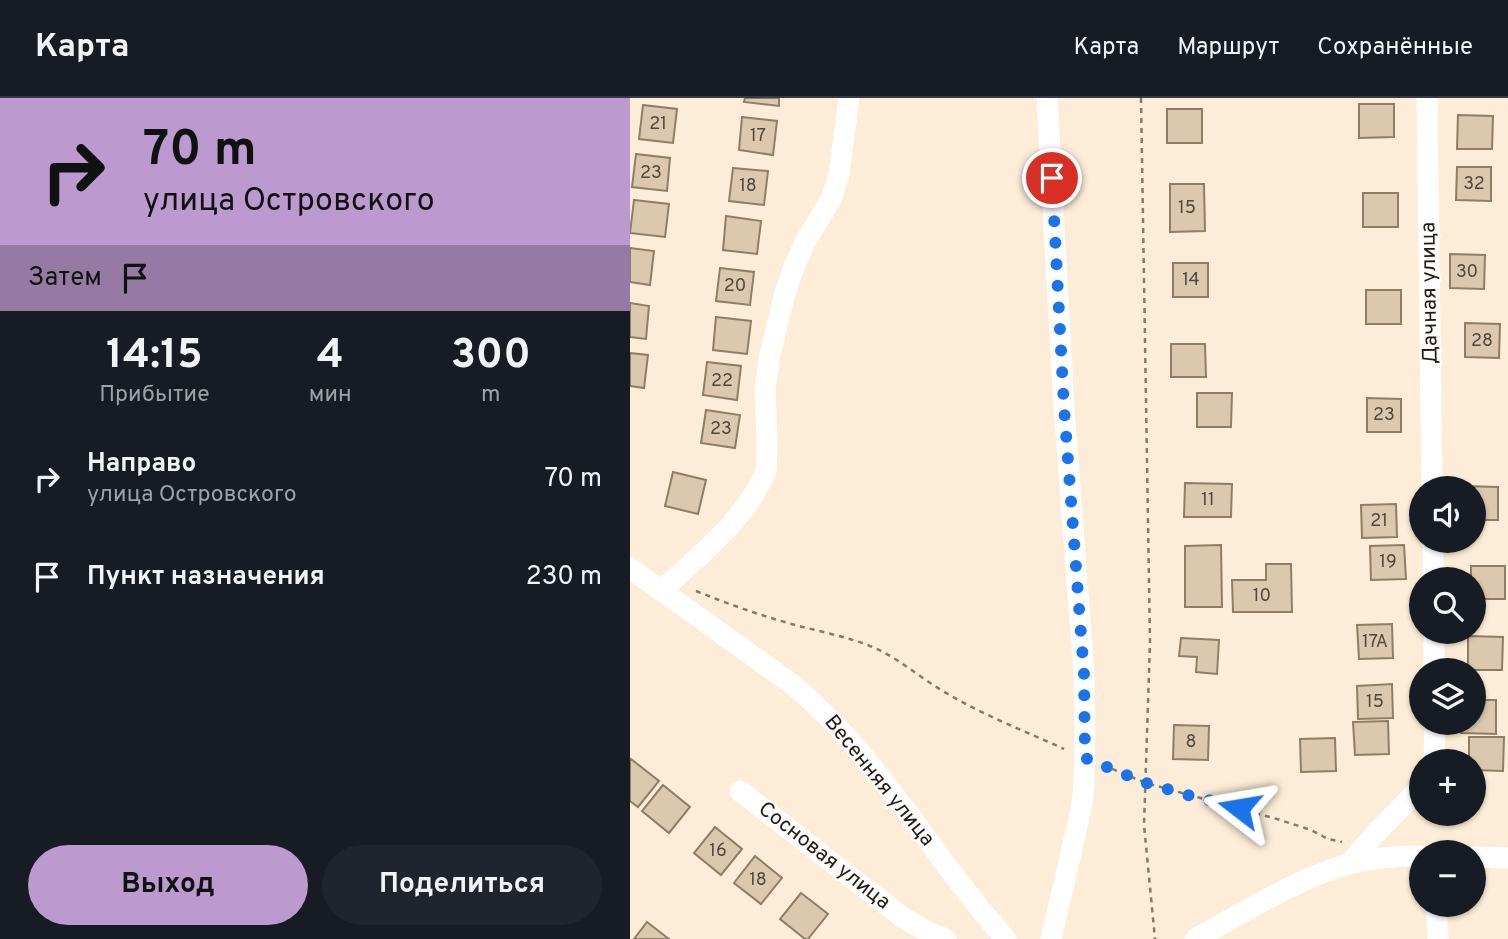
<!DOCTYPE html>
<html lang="ru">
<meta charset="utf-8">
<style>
body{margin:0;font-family:Overpass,sans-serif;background:#20242c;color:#f1f3f6;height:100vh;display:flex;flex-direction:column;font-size:26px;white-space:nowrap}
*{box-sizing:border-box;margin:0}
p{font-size:23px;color:#9ea1a6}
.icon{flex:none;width:38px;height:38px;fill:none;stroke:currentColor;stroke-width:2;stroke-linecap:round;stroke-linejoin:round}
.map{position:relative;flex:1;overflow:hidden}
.details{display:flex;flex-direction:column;background:#171b24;width:630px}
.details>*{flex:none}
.guide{background:#bc99ce;color:#111;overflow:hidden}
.fabs{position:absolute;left:779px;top:378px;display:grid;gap:14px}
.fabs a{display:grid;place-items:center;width:77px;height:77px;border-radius:50%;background:#171b24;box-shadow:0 2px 5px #0004;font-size:35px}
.pin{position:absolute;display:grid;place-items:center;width:60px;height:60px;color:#fff;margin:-30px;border:4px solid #fff;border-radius:50%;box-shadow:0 2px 7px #0007}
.me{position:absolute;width:77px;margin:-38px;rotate:284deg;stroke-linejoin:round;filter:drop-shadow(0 0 5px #0008)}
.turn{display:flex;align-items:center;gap:24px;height:147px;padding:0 28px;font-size:32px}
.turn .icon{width:91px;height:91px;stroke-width:2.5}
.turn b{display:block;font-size:49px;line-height:60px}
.then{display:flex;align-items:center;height:66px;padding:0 28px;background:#0003;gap:14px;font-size:26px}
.eta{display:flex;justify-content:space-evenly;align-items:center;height:119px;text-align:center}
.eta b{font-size:42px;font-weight:700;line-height:49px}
.button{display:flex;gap:14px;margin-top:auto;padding:14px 28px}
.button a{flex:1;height:80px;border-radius:42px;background:#bc99ce;color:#111;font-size:28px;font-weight:700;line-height:80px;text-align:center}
.button a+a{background:#20242c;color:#f1f3f6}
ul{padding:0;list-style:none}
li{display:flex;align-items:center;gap:21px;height:98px;padding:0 28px}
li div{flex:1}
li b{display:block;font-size:26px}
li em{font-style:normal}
header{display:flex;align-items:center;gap:42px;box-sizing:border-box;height:98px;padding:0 35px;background:#171b24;border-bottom:2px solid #363941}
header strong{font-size:33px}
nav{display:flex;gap:38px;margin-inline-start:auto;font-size:24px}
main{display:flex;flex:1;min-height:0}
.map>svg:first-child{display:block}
.building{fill:#dcc8ae;stroke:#8f7d65;stroke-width:2}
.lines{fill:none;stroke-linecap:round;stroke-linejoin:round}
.path{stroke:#857a6c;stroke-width:2.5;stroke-dasharray:5 5;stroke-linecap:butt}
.minor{stroke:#fff;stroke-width:21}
.route{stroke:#1a73e8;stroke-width:12;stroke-dasharray:0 21.6}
.labels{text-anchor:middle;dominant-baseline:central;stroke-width:5;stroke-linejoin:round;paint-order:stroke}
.number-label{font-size:18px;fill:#51473a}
.street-label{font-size:21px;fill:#231c13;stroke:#fdfdfd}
</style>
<header>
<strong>Карта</strong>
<nav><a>Карта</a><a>Маршрут</a><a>Сохранённые</a></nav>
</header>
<main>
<section class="details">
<div class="guide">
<div class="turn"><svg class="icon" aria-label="right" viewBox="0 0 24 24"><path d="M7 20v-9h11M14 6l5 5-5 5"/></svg><div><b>70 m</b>улица Островского</div></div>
<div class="then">Затем<svg class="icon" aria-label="arrive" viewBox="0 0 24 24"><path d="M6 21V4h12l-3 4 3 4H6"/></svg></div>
</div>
<div class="eta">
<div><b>14:15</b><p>Прибытие</p></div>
<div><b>4</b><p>мин</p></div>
<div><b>300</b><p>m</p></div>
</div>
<ul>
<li><svg class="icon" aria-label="right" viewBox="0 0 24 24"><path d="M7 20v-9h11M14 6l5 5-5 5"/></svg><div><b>Направо</b><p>улица Островского</p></div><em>70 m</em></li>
<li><svg class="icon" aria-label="arrive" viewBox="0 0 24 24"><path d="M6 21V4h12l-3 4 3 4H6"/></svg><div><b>Пункт назначения</b></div><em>230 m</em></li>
</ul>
<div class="button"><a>Выход</a><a>Поделиться</a></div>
</section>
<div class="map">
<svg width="878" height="841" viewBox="0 0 878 841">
<rect width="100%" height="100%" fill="#fdedd8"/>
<g class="building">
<polygon points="115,0 149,0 149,8 114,4"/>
<polygon points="729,6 764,6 764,39 729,40"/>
<polygon points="13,7 47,11 43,45 9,41"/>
<rect x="537" y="11" width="35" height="34"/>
<polygon points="828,17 863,18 862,51 827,51"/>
<polygon points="112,19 147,23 143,57 109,52"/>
<polygon points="6,56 40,60 37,93 2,89"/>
<polygon points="827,69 861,69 861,103 826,102"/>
<polygon points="103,70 138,73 134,107 99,103"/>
<polygon points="540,86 574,86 575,133 540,134"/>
<rect x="733" y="95" width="35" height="34"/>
<polygon points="4,102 39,106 35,139 0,135"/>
<polygon points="96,118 131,123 127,156 93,152"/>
<polygon points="0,150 24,153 20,187 0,184"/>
<polygon points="820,156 855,157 854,191 820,190"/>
<rect x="543" y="165" width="35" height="34"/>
<polygon points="90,170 124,174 120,207 86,203"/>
<rect x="736" y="192" width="35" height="34"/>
<polygon points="0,205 19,208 16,241 0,239"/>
<polygon points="86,219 121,223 117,256 83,252"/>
<polygon points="835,225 870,226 869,260 835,259"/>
<polygon points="541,246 575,246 576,279 541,279"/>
<polygon points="0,255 18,257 14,290 0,288"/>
<polygon points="77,264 111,268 107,302 73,297"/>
<polygon points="567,295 602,295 601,329 567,329"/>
<polygon points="737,300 771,301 771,334 737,334"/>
<polygon points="76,312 110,317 105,350 71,345"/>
<polygon points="43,374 76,382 68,416 35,408"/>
<polygon points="555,385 602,386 601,419 554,419"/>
<polygon points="833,388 868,389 868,422 844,422 844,390 833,390"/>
<polygon points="766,406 767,439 732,440 731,407"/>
<polygon points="591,447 592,509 555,509 555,448"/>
<polygon points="774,447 776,481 741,482 740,448"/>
<polygon points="636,466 661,466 662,514 603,514 602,482 636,482"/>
<polygon points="841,468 875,468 875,501 844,501 844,481 841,481"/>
<polygon points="762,526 763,560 729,561 727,527"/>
<polygon points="838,538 873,539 872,572 838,572"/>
<polygon points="551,540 589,542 587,576 566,574 567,559 549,558"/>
<polygon points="762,586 763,620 728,621 727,588"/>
<polygon points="844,602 866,602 866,636 831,635 831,625 844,625"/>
<polygon points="758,623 759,656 725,657 723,624"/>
<polygon points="544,627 579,628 578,662 543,661"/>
<polygon points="839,639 874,639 873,673 844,672 844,663 839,663"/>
<polygon points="705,640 706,673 671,674 670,641"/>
<polygon points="1,661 29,683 8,709 0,703 0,663"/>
<polygon points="33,687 60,709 39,735 12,713"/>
<polygon points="85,729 112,751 91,777 64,755"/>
<polygon points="125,758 152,780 131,806 104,785"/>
<polygon points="171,795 198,816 178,841 175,841 150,821"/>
<polygon points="17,824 39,841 4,841"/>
</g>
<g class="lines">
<g class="path">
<polyline points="511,0 520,544 514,727 525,841"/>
<path d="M66,493C96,505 126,516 158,525C186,533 217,538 245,550C271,562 293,582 318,596C355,618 395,633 434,651"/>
<polyline points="473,667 516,685 647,721 681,732 698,741 712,744"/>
</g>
<g class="minor">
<polyline points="417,0 434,309 454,576 455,632 454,684 452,707 421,841"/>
<polyline points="797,0 802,390"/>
<polyline points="803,443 803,481"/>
<path d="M0,470L163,587C249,658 302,759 376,841"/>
<polyline points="32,492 76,452 101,427 122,400 136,373 137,345 135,290 140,257 155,195 165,166 177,141 201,101 209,77 219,0"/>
<polyline points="804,534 804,572"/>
<polyline points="804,663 805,625"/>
<polyline points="110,693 272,819 300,835 316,841"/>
<polyline points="844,759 878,760"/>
<polyline points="719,766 748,733 791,689"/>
<polyline points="806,807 808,841"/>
<path d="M565,841C615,814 677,774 732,763C751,759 771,758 791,758"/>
</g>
</g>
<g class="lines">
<polyline class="route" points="422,80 434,309 454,576 455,660 516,685 565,699 609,710"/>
</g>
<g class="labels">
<g class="number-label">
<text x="28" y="26">21</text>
<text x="128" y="38">17</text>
<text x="21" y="75">23</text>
<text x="844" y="86">32</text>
<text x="118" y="88">18</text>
<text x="557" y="110">15</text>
<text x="837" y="174">30</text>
<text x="561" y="182">14</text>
<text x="105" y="188">20</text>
<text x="852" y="243">28</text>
<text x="92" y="283">22</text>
<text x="754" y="317">23</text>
<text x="91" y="331">23</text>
<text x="578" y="402">11</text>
<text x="749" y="423">21</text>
<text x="758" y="464">19</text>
<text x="632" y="498">10</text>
<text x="745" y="544">17А</text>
<text x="745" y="604">15</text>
<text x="561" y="644">8</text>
<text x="88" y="753">16</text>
<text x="128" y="782">18</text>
</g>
<g class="street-label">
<text transform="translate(800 195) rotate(-91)">Дачная улица</text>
<text transform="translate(249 683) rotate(51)">Весенняя улица</text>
<text transform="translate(194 758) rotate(38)">Сосновая улица</text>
</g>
</g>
</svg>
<div class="fabs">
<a><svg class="icon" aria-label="sound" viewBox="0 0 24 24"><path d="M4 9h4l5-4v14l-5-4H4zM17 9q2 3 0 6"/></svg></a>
<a><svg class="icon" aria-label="search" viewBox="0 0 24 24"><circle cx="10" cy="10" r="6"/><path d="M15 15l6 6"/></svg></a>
<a><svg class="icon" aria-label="layers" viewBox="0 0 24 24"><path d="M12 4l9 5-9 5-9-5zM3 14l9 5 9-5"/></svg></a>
<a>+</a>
<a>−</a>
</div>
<div class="pin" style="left:422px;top:80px;background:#d93025"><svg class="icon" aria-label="arrive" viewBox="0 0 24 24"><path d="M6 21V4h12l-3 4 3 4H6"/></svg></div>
<svg class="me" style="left:609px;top:710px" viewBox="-20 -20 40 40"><path d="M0-17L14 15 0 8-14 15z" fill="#1a73e8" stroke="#fff" stroke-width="4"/></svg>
</div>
</main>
